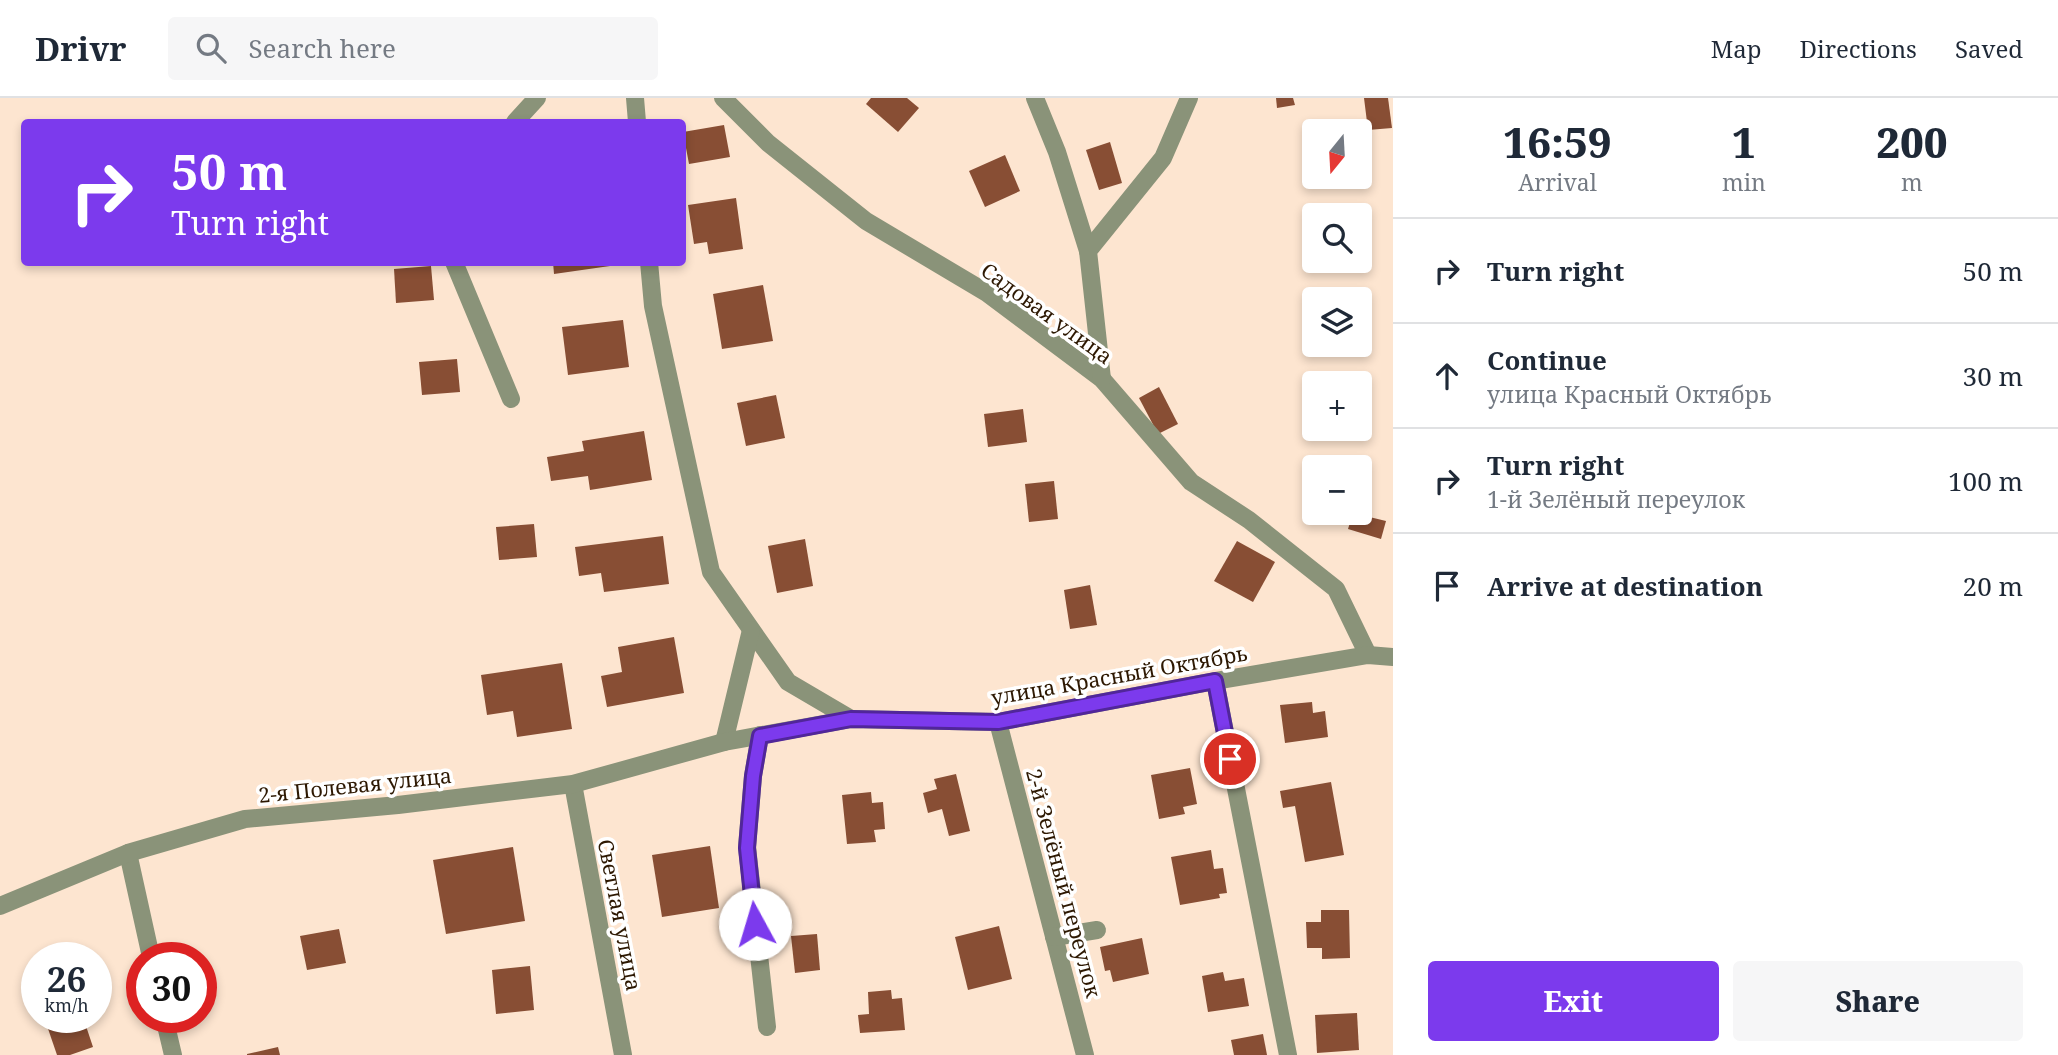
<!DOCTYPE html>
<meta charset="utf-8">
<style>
body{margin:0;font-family:"Noto Serif",serif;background:#f6f6f7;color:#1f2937;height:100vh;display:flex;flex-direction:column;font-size:26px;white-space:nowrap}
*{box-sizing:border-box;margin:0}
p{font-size:23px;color:#747a83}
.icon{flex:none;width:38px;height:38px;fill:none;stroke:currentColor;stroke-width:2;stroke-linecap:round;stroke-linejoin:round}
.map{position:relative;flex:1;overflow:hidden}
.panel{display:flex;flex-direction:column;background:#fff;width:665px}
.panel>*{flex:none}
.banner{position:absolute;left:21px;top:21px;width:665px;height:147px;border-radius:7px;box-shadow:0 4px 10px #0003;background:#7c3aed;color:#fff;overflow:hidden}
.needle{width:46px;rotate:198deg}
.controls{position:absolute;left:1302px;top:21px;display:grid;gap:14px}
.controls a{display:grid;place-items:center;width:70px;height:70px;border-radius:7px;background:#fff;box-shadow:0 4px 10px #0003;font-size:35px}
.speed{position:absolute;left:21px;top:844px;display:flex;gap:14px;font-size:35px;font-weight:700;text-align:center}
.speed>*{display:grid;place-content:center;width:91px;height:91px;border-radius:50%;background:#fff;box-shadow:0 4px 10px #0003;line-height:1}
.speed small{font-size:18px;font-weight:400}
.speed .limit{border:10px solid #d22;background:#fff;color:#111}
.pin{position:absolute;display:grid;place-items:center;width:60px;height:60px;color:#fff;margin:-30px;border:4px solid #fff;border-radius:50%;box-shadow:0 2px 7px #0007}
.me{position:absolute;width:77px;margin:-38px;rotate:354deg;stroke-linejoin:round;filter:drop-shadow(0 0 5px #0008)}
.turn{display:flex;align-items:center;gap:24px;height:147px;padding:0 35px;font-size:32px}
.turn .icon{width:91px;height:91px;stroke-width:2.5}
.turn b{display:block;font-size:49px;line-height:60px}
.eta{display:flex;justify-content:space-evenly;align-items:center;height:119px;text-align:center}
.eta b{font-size:42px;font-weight:800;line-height:49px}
.action{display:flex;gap:14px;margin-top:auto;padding:14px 35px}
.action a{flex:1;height:80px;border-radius:7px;background:#7c3aed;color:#fff;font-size:28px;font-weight:800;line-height:80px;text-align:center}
.action a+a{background:#f6f6f7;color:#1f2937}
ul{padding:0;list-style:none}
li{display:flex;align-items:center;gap:21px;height:105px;padding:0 35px;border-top:2px solid #e0e1e3}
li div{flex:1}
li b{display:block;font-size:26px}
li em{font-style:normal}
header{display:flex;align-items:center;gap:42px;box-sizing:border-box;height:98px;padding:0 35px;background:#fff;border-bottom:2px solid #e0e1e3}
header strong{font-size:33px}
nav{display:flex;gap:38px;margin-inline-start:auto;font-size:24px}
.search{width:490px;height:63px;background:#f6f6f7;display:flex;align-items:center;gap:18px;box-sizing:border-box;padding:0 24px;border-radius:7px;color:#747a83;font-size:26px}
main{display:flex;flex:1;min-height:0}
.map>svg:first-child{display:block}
.building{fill:#884e34}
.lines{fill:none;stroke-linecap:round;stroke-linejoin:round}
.minor{stroke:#8a9379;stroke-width:18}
.route-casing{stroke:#51269a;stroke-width:18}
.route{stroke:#7c3aed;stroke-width:12}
.labels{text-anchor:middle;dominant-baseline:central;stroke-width:7;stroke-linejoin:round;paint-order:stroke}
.street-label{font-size:21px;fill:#2d1802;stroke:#fff}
</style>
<header>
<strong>Drivr</strong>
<div class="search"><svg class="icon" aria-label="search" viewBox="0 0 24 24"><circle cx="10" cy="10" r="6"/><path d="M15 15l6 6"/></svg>Search here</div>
<nav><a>Map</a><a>Directions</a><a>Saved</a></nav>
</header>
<main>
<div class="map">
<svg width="1393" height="957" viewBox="0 0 1393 957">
<rect width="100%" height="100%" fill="#fde5d0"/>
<g class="building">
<polygon points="871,0 907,0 919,10 898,34 866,6"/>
<polygon points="1276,0 1293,0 1295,7 1277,10"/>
<polygon points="1364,0 1388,0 1392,30 1368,32"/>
<polygon points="724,27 730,59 689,66 683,34"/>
<polygon points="1110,44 1122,85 1099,92 1086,52"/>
<polygon points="1005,57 1020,93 985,109 969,73"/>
<polygon points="736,100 743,151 709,156 707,144 694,146 688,107"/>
<polygon points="553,164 617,164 617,167 554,176"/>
<polygon points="431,168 434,202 396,205 394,171"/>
<polygon points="763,187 773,243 722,251 713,196"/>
<polygon points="623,222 629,269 568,277 562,229"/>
<polygon points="457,261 460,294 422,297 419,264"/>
<polygon points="1159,289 1178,326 1158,336 1139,300"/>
<polygon points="776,297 785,340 746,348 737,305"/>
<polygon points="1023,311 1027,344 988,349 984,316"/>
<polygon points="644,333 652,382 590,392 588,378 551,383 547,359 584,353 582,343"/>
<polygon points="1054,383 1058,421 1029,424 1025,386"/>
<polygon points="1353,415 1386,423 1381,441 1348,431"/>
<polygon points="534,426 537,459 499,462 496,429"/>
<polygon points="663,438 669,486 604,494 601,475 579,478 575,449"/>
<polygon points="805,441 813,488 777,495 768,448"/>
<polygon points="1237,443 1275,464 1253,504 1214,483"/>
<polygon points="1090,487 1097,527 1070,531 1064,492"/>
<polygon points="674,539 684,595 607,609 601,578 622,574 618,549"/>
<polygon points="562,565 572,631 517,639 513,613 487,617 481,577"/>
<polygon points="1312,604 1313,615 1325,613 1328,639 1285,645 1280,607"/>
<polygon points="1190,670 1197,706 1183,709 1185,716 1159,721 1151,677"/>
<polygon points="956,676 970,733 949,738 942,711 928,715 923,695 937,691 934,681"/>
<polygon points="1331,684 1344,757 1305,764 1295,708 1283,710 1280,693"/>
<polygon points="871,694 872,705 883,704 885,731 874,732 876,744 847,746 842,697"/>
<polygon points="710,748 719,810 662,819 652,757"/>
<polygon points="513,749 525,823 446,836 433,762"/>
<polygon points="1211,752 1214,771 1223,770 1227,795 1219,796 1220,800 1180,807 1171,759"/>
<polygon points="1321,812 1349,812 1350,860 1322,861 1322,850 1307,850 1306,824 1321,824"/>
<polygon points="999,828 1012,881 968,892 955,839"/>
<polygon points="339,831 346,865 307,872 300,838"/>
<polygon points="817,836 820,872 795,875 791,838"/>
<polygon points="1142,840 1149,876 1113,884 1110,872 1105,873 1100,849"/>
<polygon points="530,868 534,912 496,916 492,872"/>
<polygon points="1223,874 1225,883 1244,880 1249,908 1208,914 1202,878"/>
<polygon points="891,892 892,901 902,900 905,932 860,935 858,917 869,916 868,894"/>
<polygon points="1357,915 1359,952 1317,955 1315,917"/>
<polygon points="44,919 83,919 93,949 70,957 57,957"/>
<polygon points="1263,936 1267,957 1234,957 1231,942"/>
<polygon points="278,949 280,957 247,957 247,956"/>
</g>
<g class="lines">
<g class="minor">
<polyline points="635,0 637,24"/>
<polyline points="723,0 768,45 866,123 987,195 1102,281 1191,384 1249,422 1336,491 1368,557"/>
<polyline points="1035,0 1057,54 1088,153"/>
<polyline points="515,24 537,0"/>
<polyline points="454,164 511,301"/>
<polyline points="649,164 653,208 711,474 788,584 851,621"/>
<polyline points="1102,281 1088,153 1163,60 1189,0"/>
<polyline points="1215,583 1288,957"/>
<polyline points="998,624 1085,957"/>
<polyline points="760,637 753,678 747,749 767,929"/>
<polyline points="724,644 751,532"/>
<polyline points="573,686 623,957"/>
<polyline points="128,755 151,859"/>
<polyline points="0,808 128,755 245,721 398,707 573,686 724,644 851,621 998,624 1215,583 1368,557 1393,559"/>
<polyline points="1054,839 1097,832"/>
<polyline points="164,919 173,957"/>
</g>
</g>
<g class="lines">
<g class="route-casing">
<polyline id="route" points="755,826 747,750 753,678 760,638 851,621 998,624 1215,583 1230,661"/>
</g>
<use href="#route" class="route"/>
</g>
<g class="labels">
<g class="street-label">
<text transform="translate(1047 215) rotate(36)">Садовая улица</text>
<text transform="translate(1119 577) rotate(-10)">улица Красный Октябрь</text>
<text transform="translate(355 687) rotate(-6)">2-я Полевая улица</text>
<text transform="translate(1064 785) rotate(75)">2-й Зелёный переулок</text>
<text transform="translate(620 817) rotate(79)">Светлая улица</text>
</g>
</g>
</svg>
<div class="controls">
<a><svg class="needle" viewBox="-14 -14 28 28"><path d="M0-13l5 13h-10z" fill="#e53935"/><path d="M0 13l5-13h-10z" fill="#747a83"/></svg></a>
<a><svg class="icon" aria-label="search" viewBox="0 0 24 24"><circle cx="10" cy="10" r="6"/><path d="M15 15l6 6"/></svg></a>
<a><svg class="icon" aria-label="layers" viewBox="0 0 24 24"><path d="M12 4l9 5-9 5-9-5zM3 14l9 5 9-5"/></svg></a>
<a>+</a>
<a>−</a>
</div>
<div class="speed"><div>26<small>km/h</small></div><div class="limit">30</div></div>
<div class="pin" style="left:1230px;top:661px;background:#d93025"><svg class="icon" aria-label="arrive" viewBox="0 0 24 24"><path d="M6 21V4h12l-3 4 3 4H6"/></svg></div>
<svg class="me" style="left:755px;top:826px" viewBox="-20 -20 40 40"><circle r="19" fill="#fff"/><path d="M0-13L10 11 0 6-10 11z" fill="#7c3aed"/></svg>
<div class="banner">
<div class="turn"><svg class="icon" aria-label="right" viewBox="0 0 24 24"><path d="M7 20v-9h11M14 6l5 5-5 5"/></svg><div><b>50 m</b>Turn right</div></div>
</div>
</div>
<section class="panel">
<div class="eta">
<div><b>16:59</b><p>Arrival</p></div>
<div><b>1</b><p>min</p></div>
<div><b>200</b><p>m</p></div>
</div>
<ul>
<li><svg class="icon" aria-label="right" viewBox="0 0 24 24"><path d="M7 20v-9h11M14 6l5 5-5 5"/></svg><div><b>Turn right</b></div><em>50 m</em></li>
<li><svg class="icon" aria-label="ahead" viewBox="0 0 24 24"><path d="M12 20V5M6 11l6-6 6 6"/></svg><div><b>Continue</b><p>улица Красный Октябрь</p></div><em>30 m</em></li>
<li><svg class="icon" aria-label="right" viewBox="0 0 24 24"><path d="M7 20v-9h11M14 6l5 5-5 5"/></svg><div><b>Turn right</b><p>1-й Зелёный переулок</p></div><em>100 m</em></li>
<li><svg class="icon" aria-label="arrive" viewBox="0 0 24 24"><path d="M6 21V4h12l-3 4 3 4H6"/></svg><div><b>Arrive at destination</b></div><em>20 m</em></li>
</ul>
<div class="action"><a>Exit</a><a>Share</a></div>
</section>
</main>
